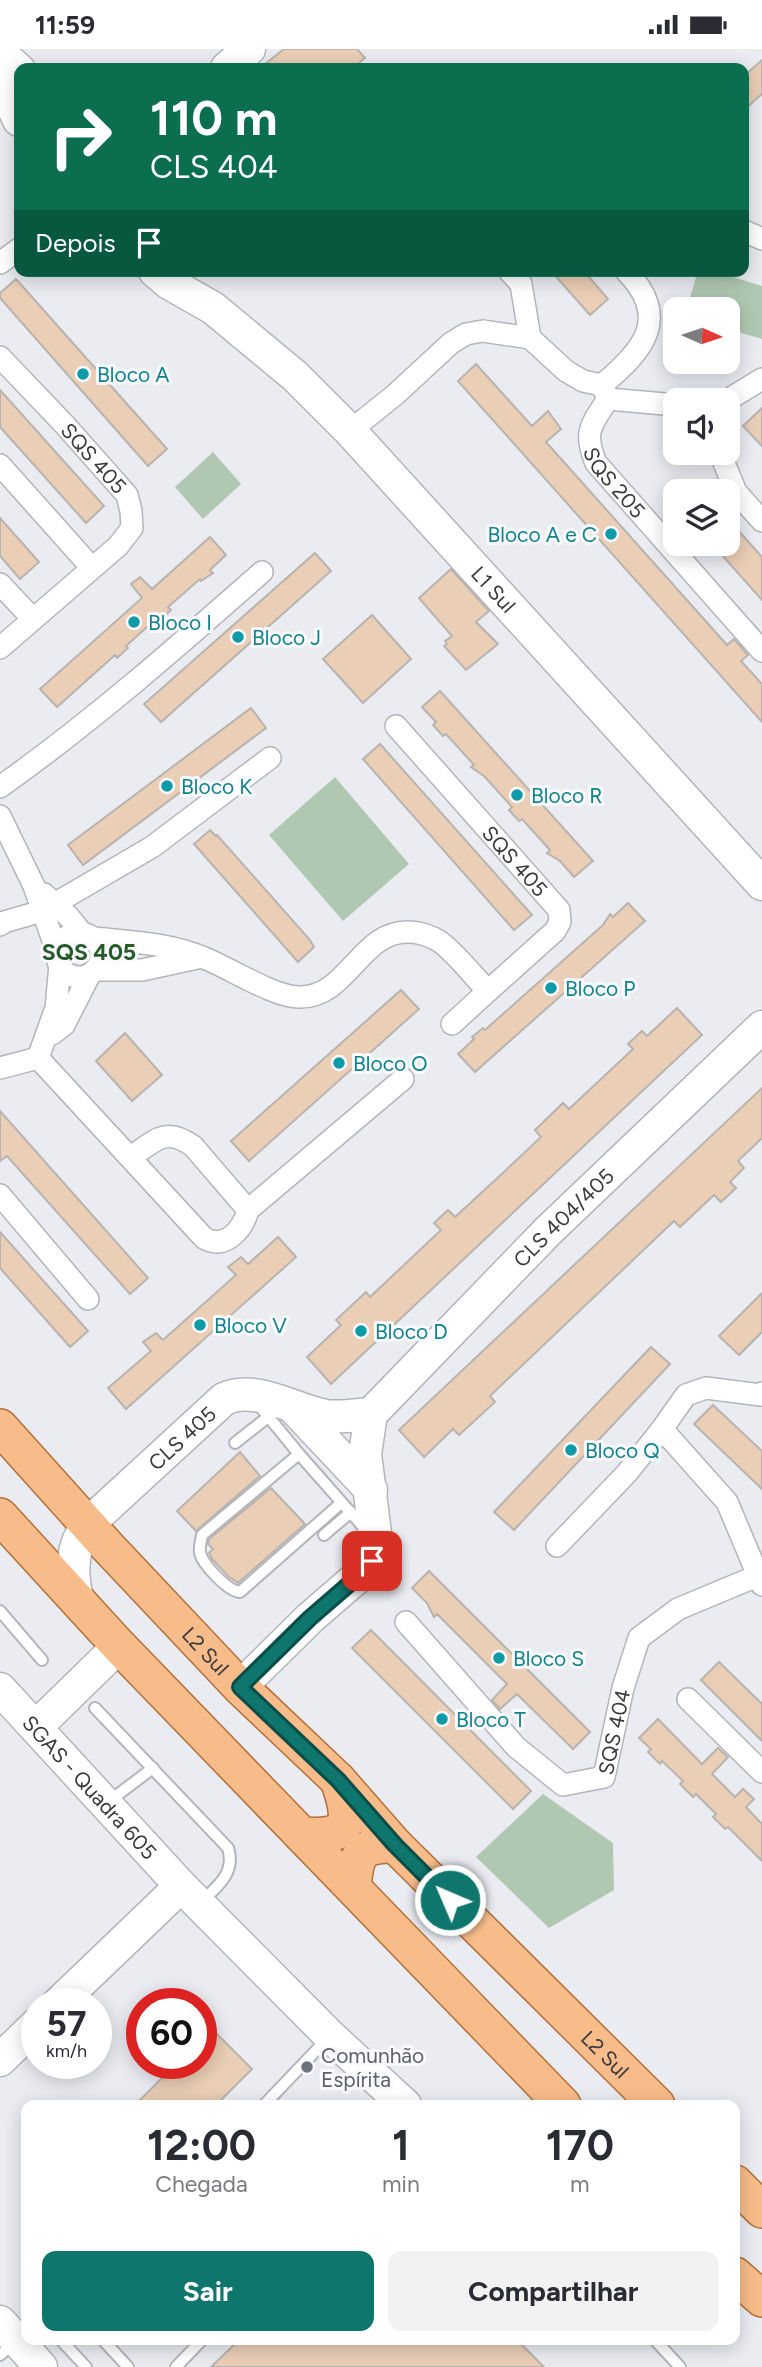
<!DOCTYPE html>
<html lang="pt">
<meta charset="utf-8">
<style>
body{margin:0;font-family:Figtree,sans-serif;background:#f2f2f3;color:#2b2b33;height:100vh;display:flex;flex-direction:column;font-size:26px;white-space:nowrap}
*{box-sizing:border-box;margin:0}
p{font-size:23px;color:#7c7c81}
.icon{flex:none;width:38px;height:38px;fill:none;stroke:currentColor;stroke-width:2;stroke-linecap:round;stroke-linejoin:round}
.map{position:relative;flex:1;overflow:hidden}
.drawer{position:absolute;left:21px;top:2051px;width:719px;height:245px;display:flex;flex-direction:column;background:#fff;border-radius:14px;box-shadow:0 4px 18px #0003}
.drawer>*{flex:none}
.guide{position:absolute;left:14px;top:14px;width:735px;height:214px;border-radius:14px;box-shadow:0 4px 18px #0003;background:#0b6e4f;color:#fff;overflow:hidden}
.needle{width:46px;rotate:93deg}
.tools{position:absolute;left:663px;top:248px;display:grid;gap:14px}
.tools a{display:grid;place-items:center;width:77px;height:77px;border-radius:14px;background:#fff;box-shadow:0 4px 18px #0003;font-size:35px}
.speed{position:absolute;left:21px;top:1939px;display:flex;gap:14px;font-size:35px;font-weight:700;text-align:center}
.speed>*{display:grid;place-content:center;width:91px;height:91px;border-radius:50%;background:#fff;box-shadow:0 4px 18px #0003;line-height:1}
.speed small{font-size:18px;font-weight:400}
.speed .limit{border:10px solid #d22;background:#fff;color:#111}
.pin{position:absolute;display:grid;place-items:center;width:60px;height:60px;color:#fff;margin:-30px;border-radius:14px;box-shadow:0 4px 10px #0006}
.me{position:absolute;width:77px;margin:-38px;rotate:315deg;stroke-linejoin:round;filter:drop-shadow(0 0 5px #0008)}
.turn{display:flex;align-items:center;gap:24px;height:147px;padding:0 21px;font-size:32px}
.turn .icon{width:91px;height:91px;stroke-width:2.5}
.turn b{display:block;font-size:49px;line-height:60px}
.then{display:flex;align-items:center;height:66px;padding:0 21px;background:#0003;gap:14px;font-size:26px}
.eta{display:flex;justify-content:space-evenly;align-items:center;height:119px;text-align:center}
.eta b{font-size:42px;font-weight:700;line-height:49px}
.action{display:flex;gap:14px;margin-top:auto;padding:14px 21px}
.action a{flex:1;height:80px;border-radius:14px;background:#0f766e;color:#fff;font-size:28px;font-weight:700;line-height:80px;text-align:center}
.action a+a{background:#f2f2f3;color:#2b2b33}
.status{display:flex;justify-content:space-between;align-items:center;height:49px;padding:0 35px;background:#fff;direction:ltr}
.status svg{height:19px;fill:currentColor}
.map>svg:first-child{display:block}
.green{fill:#b0c8b1}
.building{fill:#eaceb6;stroke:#b8b3ae;stroke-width:2}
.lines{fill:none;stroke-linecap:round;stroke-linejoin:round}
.lane-casing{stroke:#b4b5bb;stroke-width:14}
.street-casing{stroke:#b4b5bb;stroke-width:24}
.secondary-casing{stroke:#b4b5bb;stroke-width:35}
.primary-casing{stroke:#b2713b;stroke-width:38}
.lane{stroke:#fff;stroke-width:10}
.street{stroke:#fff;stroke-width:21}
.secondary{stroke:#fff;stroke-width:32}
.primary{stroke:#f7bc89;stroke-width:35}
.route-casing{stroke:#0a4d48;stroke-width:18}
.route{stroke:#0f766e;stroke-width:12}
.culture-dot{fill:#0f9aa8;stroke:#f9f9fe;stroke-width:2.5}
.worship-dot{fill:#6b7280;stroke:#f9f9fe;stroke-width:2.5}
.labels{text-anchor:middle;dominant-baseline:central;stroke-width:6;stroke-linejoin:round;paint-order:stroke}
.culture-label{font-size:21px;fill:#0d838f;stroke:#f9f9fe;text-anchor:start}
.street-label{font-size:21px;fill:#3a3a3d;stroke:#f9f9fe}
.worship-label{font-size:21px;fill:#5b616d;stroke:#f9f9fe;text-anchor:start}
.neighbourhood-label{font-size:23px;font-weight:bold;fill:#265c29;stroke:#f9f9fe}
</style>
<div class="status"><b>11:59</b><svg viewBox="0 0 49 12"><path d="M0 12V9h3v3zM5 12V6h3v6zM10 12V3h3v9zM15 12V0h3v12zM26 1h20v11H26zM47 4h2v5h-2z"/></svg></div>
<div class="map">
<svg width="762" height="2318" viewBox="0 0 762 2318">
<rect width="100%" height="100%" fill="#ebecf2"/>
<g class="green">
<polygon points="698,222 713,222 762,237 762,290 728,280 728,261 686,261"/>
<polygon points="213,403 241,435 203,470 175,438"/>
<polygon points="335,728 409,815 343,872 269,786"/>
<polygon points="543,1745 613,1794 614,1841 549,1879 476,1808"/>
</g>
<g class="building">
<polygon points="284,0 357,0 365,9 353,19 260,19"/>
<polygon points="762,11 762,45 744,61 744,27"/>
<polygon points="551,222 584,222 608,250 590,266"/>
<polygon points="16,230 167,400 148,417 0,249 0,244"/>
<polygon points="476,315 532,377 548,362 561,380 546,393 727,596 734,590 748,606 741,612 762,635 762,673 458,332"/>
<polygon points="0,341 104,457 86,474 0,378"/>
<polygon points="762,359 762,397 743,377"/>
<polygon points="0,469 39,513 20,530 0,507"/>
<polygon points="728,470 762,508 762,551 712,495 728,495"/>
<polygon points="210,488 226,506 210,521 213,524 201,532 200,530 168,558 171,561 160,571 158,568 126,597 128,599 117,609 115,606 57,658 40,640 142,549 131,535 140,528 152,540"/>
<polygon points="315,504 331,522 161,673 144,655"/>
<polygon points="451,520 489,562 476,573 498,595 466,621 444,597 447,595 445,592 452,587 419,549"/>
<polygon points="372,566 411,610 363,654 323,610"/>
<polygon points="440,642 593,812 574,828 560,812 547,804 550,801 522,770 519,772 509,761 512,758 484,727 471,718 474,716 446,685 443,687 433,676 436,673 422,658"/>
<polygon points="251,659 266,679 83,816 68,796"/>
<polygon points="380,695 532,866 514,881 363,710"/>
<polygon points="210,781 216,787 217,786 310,891 314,898 298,913 194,795"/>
<polygon points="628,854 645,872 475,1023 458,1005 474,990 472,988 483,979 485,981 603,876 610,865 613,868"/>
<polygon points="401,941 419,960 249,1112 231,1092"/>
<polygon points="677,959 702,986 331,1335 307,1308 341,1276 336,1271 366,1243 370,1248 441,1181 434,1174 448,1161 455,1168 505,1122 541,1088 535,1081 563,1054 569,1060 633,1000 628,995 642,982 647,987"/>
<polygon points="125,984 162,1026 132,1052 96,1012"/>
<polygon points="762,1039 762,1089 738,1112 744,1119 730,1133 736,1139 721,1153 714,1146 680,1178 674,1172 490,1347 495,1353 459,1386 453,1380 424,1408 399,1381"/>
<polygon points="0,1062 148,1229 130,1245 7,1107 0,1112"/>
<polygon points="0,1183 88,1282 70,1298 0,1219"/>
<polygon points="278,1188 296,1208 126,1360 108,1339 151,1302 143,1293 156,1284 163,1291 236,1226 228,1218 241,1208 248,1215"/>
<polygon points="762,1244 762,1283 739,1306 719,1287"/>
<polygon points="651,1298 670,1315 514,1481 494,1463"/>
<polygon points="713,1356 762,1402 762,1440 694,1375"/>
<polygon points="240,1403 260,1427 196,1482 177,1462"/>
<polygon points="271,1439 305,1475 238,1534 228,1527 212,1510 209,1504 213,1500 208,1495 209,1490"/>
<polygon points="429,1522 590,1683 573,1700 517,1645 500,1660 492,1651 507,1635 437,1565 434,1568 427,1554 412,1539"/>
<polygon points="371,1581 531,1742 513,1760 352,1599"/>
<polygon points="719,1613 762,1655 762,1692 701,1631"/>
<polygon points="658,1670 702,1715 718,1699 728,1708 712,1725 735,1748 743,1740 754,1750 746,1758 762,1775 762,1812 728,1778 725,1780 713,1768 716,1765 696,1745 693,1748 680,1735 683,1732 662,1712 660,1715 648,1703 651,1700 639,1689"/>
<polygon points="201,1969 252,2020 216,2056 135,2056 164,2027 152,2014 201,2014"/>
<polygon points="239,2291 517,2291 544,2318 211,2318"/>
</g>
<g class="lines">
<g class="lane-casing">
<g id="lane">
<polyline points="258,1355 299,1405 366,1481"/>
<polyline points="235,1394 268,1368"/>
<path d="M299,1405L202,1486C201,1492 199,1498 200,1504C203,1516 228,1542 240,1543L341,1454"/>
<polyline points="324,1486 351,1463"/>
<polyline points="0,1562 42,1611"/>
<path d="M95,1659L228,1799C236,1824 217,1838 201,1853"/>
<polyline points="108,1753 153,1719"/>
<polyline points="264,2056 328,1989"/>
<polyline points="61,2291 86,2318"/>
<polyline points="103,2291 128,2318"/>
<polyline points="655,2291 680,2318"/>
<polyline points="0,2306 15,2293"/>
<polyline points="176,2318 202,2291"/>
</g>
</g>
<g class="street-casing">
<g id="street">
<polyline points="744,182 762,190"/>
<polyline points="0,214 19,200"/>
<polyline points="509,222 521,235 530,289"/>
<path id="s1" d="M0,308L64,375L127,446L131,462L132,479L118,497L0,599"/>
<path d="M602,336C643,302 672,269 626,222"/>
<path id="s2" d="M608,350C591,376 583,383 596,414L762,602"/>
<polyline points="726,352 762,330"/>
<polyline points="350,382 396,345 451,294 466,285 483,282 530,289 566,322 583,332 602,336 608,350 676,356"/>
<polyline points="720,404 736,443 762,472"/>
<polyline points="0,416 92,519"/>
<polyline points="0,535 33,570"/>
<path id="s3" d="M396,677L559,861L560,873L555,882L488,942"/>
<path d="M0,738C93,672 177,598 262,523"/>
<polyline points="0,767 34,837 57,903"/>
<polyline points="44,845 69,868 82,884"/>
<polyline points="0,876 4,873 42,862 152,798 270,709"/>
<circle cx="79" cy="906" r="22"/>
<path d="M94,889C131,893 169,894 204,909C230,919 272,947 298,948C348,950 360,881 409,883C418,883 431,887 439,892C456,904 473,927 488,942L452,975"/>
<path d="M60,916L56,959L38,1009L204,1189C225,1202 243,1180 248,1161L403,1030"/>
<polyline points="95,921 142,921 202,908"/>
<polyline points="52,985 64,976 90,925"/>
<polyline points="0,1019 38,1009"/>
<path d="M131,1108C155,1092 165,1077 193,1097L248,1161"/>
<polyline points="0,1146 88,1250"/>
<polyline points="662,1380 686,1346 706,1339 761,1346 762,1344"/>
<polyline points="557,1497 627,1424 662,1380 727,1453 762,1536"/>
<path id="s4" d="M406,1573L516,1698L563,1736L604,1728L623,1639L639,1589L678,1560L757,1527"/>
<polyline points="688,1650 762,1723"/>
</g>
</g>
<g class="secondary-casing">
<g id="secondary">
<polyline points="0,4 19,21"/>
<polyline points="227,19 249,0"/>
<polyline points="0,29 19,71"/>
<path id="s5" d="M155,222L169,234L213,259L295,327L350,382L762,835"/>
<polyline points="294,1359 371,1441"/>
<path id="s6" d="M371,1365L548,1182L762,978"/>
<path id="s7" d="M78,1552C70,1524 71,1498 88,1475L224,1350C255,1335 293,1361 326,1367C340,1369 356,1366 371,1365"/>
<polyline points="240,1638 310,1569 362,1524 371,1512 376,1492 365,1405 371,1365"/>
<path id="s8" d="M0,1640L181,1837L330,1987L405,2056"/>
<polyline points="36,1678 119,1597"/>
<polyline points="58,1955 181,1837"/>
<polyline points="0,2011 37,1975"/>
<polyline points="0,2273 41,2318"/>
</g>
</g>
<g class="primary-casing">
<g id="primary">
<path id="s9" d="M0,1378L107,1497L240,1638L338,1731L395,1796L657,2056"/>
<polyline points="0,1467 119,1597 563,2056"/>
<path d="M302,1786C351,1790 353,1773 338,1731"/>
<path d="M353,1837C357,1804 359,1796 395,1796"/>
<polyline points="735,2134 762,2161"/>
<polyline points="735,2226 762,2250"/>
</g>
</g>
<use href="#lane" class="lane"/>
<use href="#street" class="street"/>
<use href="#secondary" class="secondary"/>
<use href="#primary" class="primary"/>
</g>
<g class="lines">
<g class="route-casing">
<polyline id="route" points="372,1512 362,1524 310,1569 240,1638 338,1731 395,1796 450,1851"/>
</g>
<use href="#route" class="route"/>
</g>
<g class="culture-dot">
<circle cx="83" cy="325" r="7"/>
<circle cx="611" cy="485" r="7"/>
<circle cx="134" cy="573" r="7"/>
<circle cx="238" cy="588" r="7"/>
<circle cx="167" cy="737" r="7"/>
<circle cx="517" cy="746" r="7"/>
<circle cx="551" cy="939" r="7"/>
<circle cx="339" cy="1014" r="7"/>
<circle cx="200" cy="1276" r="7"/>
<circle cx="361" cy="1282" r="7"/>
<circle cx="571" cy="1401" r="7"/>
<circle cx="499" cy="1609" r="7"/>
<circle cx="442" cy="1670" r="7"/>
</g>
<circle class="worship-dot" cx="307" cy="2018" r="7"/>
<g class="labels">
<g class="culture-label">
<text x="97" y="325">Bloco A</text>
<text x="597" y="485" text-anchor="end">Bloco A e C</text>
<text x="148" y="573">Bloco I</text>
<text x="252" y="588">Bloco J</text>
<text x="181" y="737">Bloco K</text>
<text x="531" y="746">Bloco R</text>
<text x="565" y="939">Bloco P</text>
<text x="353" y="1014">Bloco O</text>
<text x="214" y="1276">Bloco V</text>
<text x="375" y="1282">Bloco D</text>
<text x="585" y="1401">Bloco Q</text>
<text x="513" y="1609">Bloco S</text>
<text x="456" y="1670">Bloco T</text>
</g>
<g class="street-label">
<text stroke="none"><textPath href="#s1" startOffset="138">SQS 405</textPath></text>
<text stroke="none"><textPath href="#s2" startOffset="96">SQS 205</textPath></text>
<text stroke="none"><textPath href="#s5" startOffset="467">L1 Sul</textPath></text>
<text stroke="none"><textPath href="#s3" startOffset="180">SQS 405</textPath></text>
<text stroke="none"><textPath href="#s6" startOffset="275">CLS 404/405</textPath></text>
<text stroke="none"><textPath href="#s7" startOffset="208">CLS 405</textPath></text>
<text stroke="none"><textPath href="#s9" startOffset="304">L2 Sul</textPath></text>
<text stroke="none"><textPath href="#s4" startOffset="315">SQS 404</textPath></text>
<text stroke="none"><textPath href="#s8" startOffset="133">SGAS - Quadra 605</textPath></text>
<text stroke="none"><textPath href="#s9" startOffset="872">L2 Sul</textPath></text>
</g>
<g class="worship-label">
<text x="321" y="2006">Comunhão<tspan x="321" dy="24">Espírita</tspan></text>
</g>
<g class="neighbourhood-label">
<text x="89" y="903">SQS 405</text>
</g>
</g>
</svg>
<div class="tools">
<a><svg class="needle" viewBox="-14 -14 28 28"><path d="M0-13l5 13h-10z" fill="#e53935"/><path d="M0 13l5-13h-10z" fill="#7c7c81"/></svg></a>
<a><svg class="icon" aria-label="sound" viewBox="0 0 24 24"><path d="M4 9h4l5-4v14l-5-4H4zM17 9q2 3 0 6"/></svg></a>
<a><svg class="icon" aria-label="layers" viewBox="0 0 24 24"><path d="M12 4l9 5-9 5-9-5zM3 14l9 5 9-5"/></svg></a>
</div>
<div class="speed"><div>57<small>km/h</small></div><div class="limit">60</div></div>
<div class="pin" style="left:372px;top:1512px;background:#d93025"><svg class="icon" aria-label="arrive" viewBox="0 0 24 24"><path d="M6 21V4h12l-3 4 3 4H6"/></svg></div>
<svg class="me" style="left:450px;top:1851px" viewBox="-20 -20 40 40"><circle r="17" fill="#0f766e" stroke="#fff" stroke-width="3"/><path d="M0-11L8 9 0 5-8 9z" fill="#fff"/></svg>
<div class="guide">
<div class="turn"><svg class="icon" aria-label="right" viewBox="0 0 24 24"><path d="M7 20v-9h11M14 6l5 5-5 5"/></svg><div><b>110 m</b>CLS 404</div></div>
<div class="then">Depois<svg class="icon" aria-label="arrive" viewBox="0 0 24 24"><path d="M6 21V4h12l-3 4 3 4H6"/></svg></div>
</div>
<section class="drawer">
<div class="eta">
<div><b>12:00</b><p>Chegada</p></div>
<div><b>1</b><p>min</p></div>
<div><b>170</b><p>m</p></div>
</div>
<div class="action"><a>Sair</a><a>Compartilhar</a></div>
</section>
</div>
